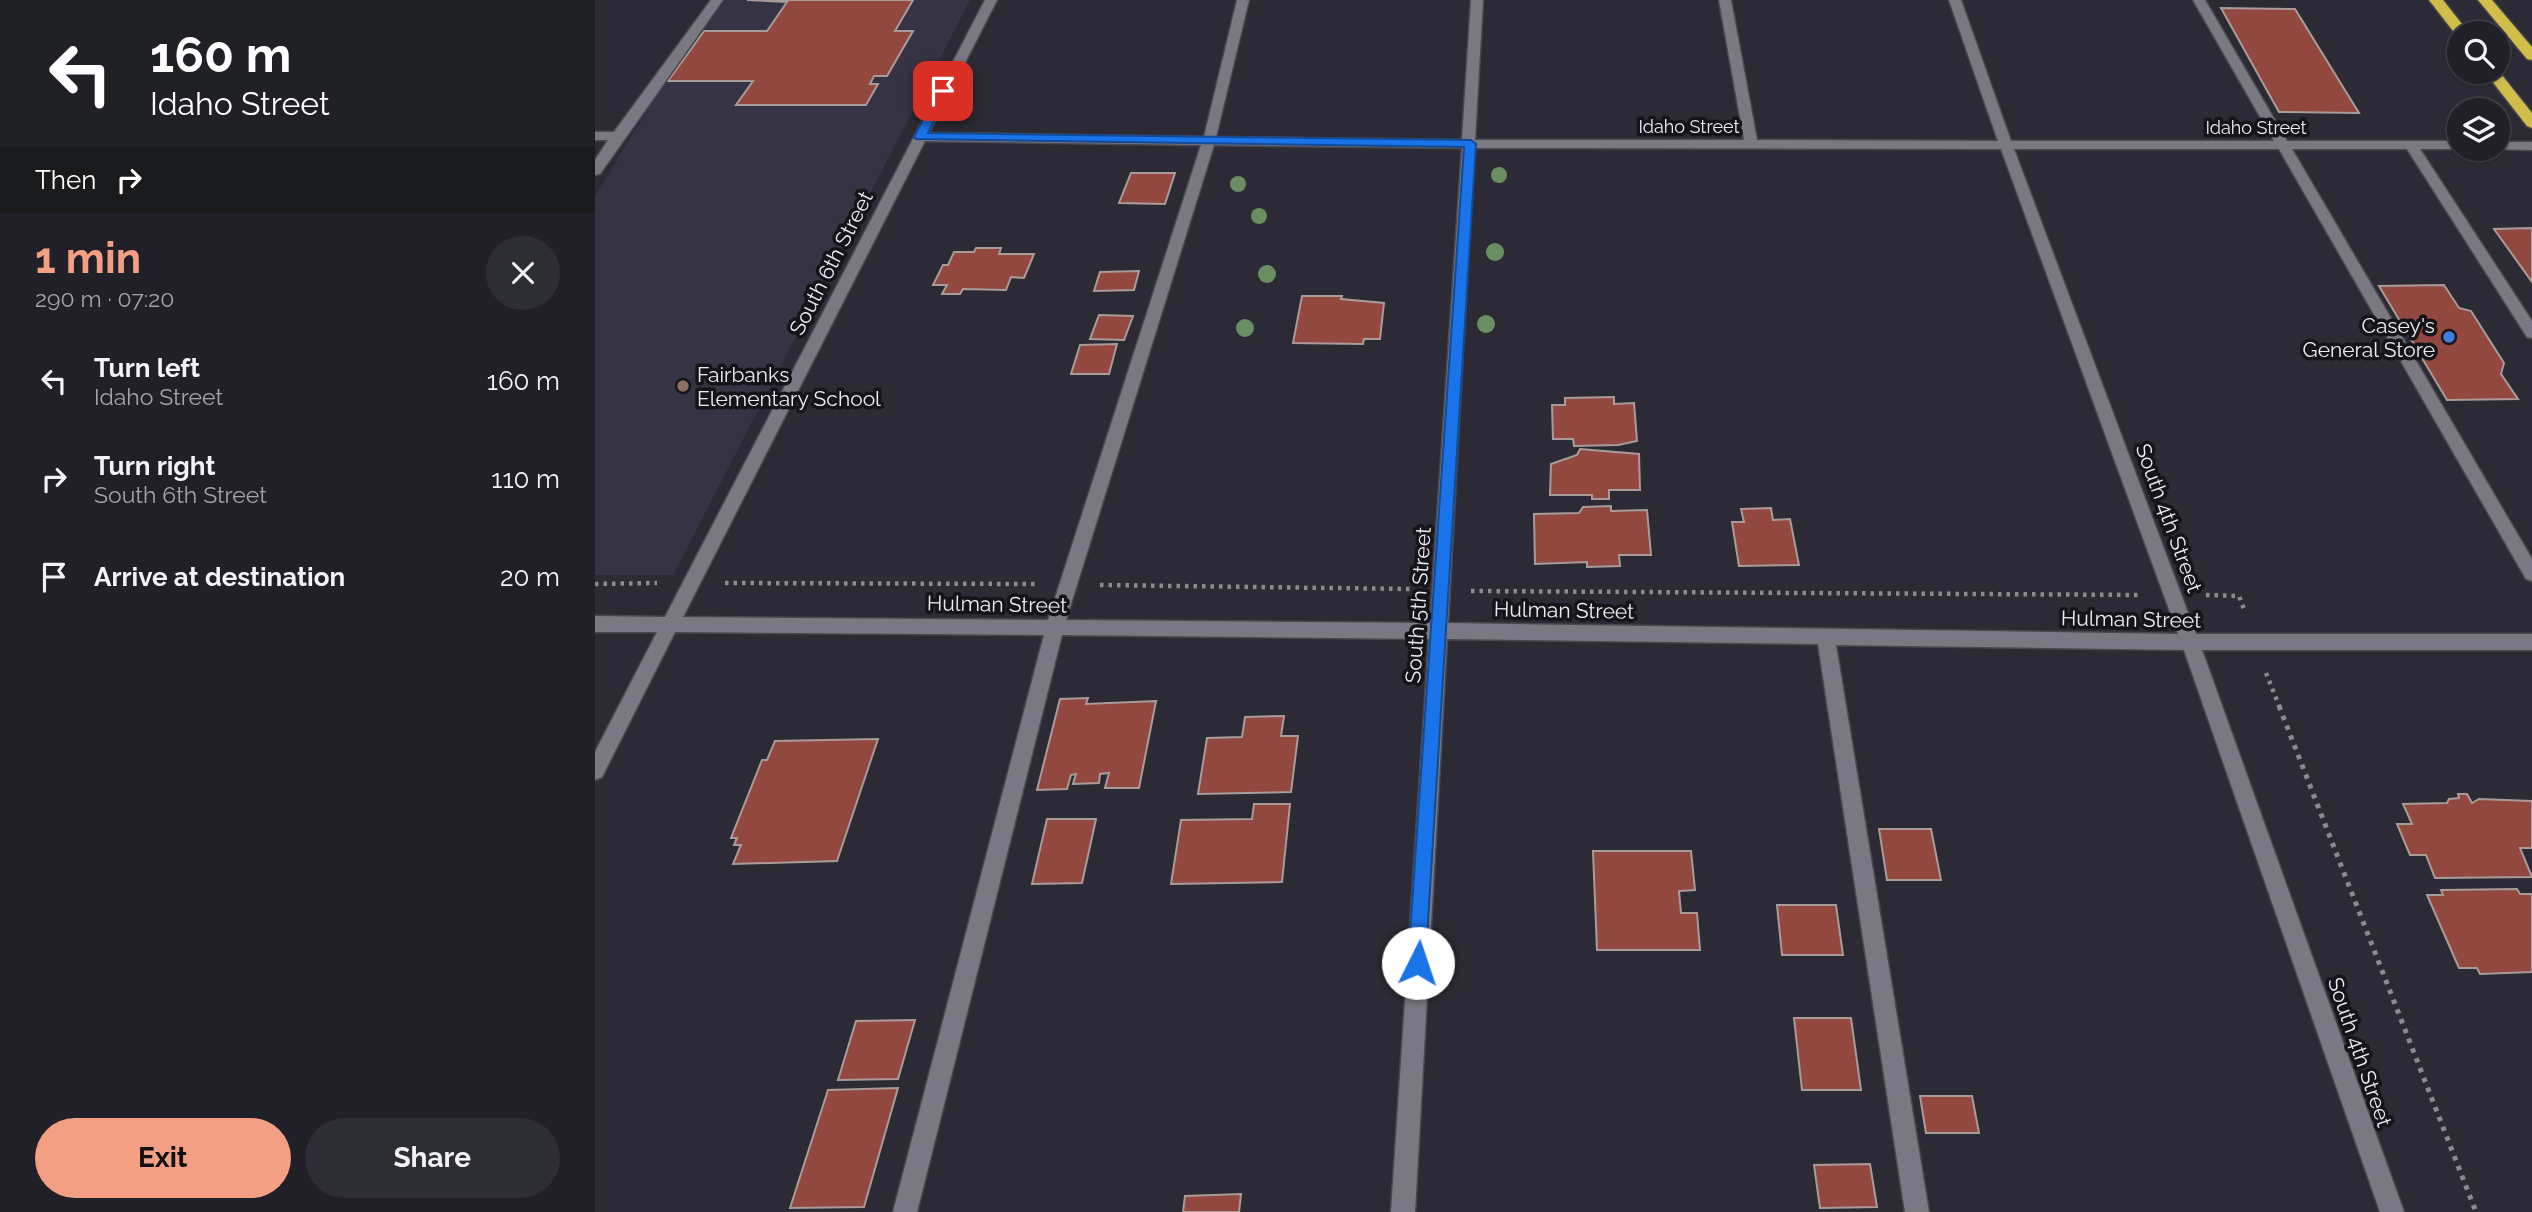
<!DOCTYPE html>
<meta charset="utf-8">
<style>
body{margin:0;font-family:Raleway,sans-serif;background:#2d2d34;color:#f1f3f6;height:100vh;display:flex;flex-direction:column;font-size:26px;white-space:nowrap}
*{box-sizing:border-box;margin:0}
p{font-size:23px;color:#a2a3a8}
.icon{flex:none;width:38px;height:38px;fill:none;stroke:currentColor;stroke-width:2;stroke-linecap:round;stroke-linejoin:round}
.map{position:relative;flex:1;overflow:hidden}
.sheet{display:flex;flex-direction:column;background:#212028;width:595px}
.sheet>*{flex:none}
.top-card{background:#202124;color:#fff;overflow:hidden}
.fabs{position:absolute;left:1852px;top:21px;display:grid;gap:14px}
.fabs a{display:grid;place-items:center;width:63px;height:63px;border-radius:50%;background:#212028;box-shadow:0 2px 5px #0004,0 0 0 2px #3e3e45;font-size:35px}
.pin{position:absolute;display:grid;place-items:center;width:60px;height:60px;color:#fff;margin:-30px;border-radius:14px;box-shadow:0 4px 10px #0006}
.me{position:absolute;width:77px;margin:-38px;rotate:4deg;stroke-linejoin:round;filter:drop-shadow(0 0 5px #0008)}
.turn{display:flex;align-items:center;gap:24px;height:147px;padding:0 35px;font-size:32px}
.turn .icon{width:91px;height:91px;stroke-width:2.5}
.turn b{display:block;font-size:49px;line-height:60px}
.then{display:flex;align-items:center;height:66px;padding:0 35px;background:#0003;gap:14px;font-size:26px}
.round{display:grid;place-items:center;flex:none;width:74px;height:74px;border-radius:37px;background:#2d2d34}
.summary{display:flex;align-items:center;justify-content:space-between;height:119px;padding:0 35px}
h1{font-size:42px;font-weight:700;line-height:52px;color:#f39f83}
.cta{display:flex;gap:14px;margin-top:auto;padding:14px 35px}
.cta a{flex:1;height:80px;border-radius:42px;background:#f39f83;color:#111;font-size:28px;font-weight:700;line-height:80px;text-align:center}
.cta a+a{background:#2d2d34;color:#f1f3f6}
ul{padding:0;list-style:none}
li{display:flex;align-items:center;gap:21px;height:98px;padding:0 35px}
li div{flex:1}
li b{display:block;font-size:26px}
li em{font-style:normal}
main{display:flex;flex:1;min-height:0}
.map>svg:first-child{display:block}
.built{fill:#363444}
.building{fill:#92473f;stroke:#a99b99;stroke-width:2}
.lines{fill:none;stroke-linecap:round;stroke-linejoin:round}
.minor-casing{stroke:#49474f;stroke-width:3}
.highway-casing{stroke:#49474f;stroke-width:3}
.path-far1{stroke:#8b8a93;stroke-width:4.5;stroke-dasharray:3.5 5;stroke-linecap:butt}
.path{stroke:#8b8a93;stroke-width:5;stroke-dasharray:4.5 6;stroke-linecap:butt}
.minor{fill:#797883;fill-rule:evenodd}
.highway{fill:#d0bd4a;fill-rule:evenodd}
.tree{fill:#6b8d62}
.route{fill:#1a73e8;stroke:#114b97;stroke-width:2}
.shop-dot{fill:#3f7fe0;stroke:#151418;stroke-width:2.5}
.education-dot{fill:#8d6e63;stroke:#151418;stroke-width:2.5}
.labels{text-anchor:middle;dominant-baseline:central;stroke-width:7;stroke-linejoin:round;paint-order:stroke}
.far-street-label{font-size:18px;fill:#ecebf2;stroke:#151418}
.street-label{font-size:21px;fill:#ecebf2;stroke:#151418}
.poi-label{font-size:21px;fill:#ecebf2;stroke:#151418;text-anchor:end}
</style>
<main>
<section class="sheet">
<div class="top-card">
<div class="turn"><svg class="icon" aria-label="left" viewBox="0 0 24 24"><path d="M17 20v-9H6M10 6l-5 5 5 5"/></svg><div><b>160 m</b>Idaho Street</div></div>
<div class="then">Then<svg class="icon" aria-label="right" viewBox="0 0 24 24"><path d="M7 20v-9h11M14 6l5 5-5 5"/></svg></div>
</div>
<div class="summary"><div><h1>1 min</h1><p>290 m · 07:20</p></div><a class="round"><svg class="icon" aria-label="close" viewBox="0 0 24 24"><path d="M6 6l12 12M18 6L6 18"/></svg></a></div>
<ul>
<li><svg class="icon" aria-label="left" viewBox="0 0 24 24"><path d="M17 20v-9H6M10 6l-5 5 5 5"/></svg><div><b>Turn left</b><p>Idaho Street</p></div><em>160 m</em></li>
<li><svg class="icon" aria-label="right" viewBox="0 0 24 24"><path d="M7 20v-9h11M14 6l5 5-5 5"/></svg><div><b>Turn right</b><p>South 6th Street</p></div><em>110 m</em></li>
<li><svg class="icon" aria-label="arrive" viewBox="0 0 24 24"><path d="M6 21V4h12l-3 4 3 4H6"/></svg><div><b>Arrive at destination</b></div><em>20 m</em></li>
</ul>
<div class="cta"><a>Exit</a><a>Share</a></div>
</section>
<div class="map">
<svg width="1937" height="1212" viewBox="0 0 1937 1212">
<rect width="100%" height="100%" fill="#2c2b35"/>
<polygon class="built" points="130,0 375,0 78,575 0,575 0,196 67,86"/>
<g class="building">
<polygon points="152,0 318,0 300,31 318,31 292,76 279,76 275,84 283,84 271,105 141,105 158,81 73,81 109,31 172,31 192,2"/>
<polygon points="1626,8 1700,9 1764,113 1684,112"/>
<polygon points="536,173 580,173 570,204 524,203"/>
<polygon points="1936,228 1937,230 1937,282 1899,229"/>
<polygon points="381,248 406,248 404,254 439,254 429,278 416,277 411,290 368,289 365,294 347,294 352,285 338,285 348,265 353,265 359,252 379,252"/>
<polygon points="544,271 539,290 499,291 505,272"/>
<polygon points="1849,285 1864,308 1876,311 1909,363 1906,374 1923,399 1852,400 1784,286"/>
<polygon points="707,296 747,296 746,299 789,303 785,339 769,339 768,344 698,343"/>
<polygon points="504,315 538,316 529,340 495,339"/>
<polygon points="522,344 514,374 476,374 485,345"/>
<polygon points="1019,397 1019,404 1039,403 1042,441 1023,445 979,446 978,439 958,439 957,405 970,405 970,398"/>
<polygon points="985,449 1044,454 1045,490 1014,490 1014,499 997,499 997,495 955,495 956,464 982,455"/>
<polygon points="1016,506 1016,511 1052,510 1056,555 1024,555 1025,566 992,567 992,562 940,564 939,514 984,513 988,507"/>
<polygon points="1176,508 1178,520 1195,519 1204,565 1144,566 1137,522 1149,522 1146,509"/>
<polygon points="493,698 491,704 561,701 544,788 510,788 514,773 505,774 504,783 478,784 481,774 476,775 472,789 442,790 465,699"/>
<polygon points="689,716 686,736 703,736 696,792 603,794 612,738 647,737 650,717"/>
<polygon points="283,739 242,861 138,864 146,845 139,845 142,838 136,838 167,760 172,760 180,741"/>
<polygon points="1863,794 1872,794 1877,803 1884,799 1937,801 1937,848 1925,848 1937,877 1840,878 1831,855 1815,855 1802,824 1817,824 1808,804 1852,803 1854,799 1864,798"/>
<polygon points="659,804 695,804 687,882 576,884 586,820 657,819"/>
<polygon points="452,819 501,819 487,883 437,884"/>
<polygon points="1284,829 1336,829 1346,880 1292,880"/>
<polygon points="998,851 1096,851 1100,890 1084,891 1086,913 1102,913 1105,950 1002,950"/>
<polygon points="1922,889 1925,894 1937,894 1937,972 1885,974 1882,968 1864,968 1832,895 1848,895 1846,890"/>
<polygon points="1182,905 1241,905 1248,955 1187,955"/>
<polygon points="1199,1018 1256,1018 1266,1090 1207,1090"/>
<polygon points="320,1020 303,1079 243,1080 261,1021"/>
<polygon points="303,1088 269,1207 195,1208 233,1090"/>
<polygon points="1325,1096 1377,1096 1384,1133 1331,1133"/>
<polygon points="1275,1164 1282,1207 1225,1208 1219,1165"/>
<polygon points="646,1194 644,1212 588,1212 590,1196"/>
</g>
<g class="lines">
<g class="minor-casing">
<g id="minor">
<polygon points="116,0 128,0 5,174 0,175 0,160 13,140 0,140 0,132 19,132"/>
<path d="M390,0H402L334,133L609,137L642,0H654L621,137L867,140L876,0H888L880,140H1149L1124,0H1136L1162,140L1403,141L1354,0H1366L1416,141H1679L1598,0H1610L1692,141H1864V149H1825L1937,321V338L1932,337L1812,149H1697L1937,559V581L1931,579L1684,149H1419L1601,634H1937V650H1607L1809,1212H1785L1589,650L1241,645L1334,1212H1310L1223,644L852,639L820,1212H796L834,639L467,635L322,1212H298L449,635L80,632L7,777L0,780V752L62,632H0V616L70,617ZM330,141L606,145L453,620L88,617ZM619,145L867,148L835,623L471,620ZM879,148L1406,149L1583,634L853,623Z"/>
<polygon points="1902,142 1937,142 1937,150 1897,149 1902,149"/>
</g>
</g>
<g class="highway-casing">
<g id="highway">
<polygon points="1834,0 1848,0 1874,33 1862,36"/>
<polygon points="1883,0 1897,0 1937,47 1937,60 1932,59"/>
<polygon points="1902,69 1937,113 1937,128 1932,126 1890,72 1902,72"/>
</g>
</g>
<g class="path-far1">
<polyline points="130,583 440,584"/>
<polyline points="0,584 62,583"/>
<polyline points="505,585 815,589"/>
<polyline points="876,591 1546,595"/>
<polyline points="1611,595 1644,596 1650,612"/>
<polyline points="1671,673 1685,708"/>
</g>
<polyline class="path" points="1684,706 1881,1212"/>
<use href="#minor" class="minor"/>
<use href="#highway" class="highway"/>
</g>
<g class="tree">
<circle cx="904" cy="175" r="8"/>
<circle cx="643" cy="184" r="8"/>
<circle cx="664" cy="216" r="8"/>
<circle cx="900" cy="252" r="9"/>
<circle cx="672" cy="274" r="9"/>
<circle cx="891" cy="324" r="9"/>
<circle cx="650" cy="328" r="9"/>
</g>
<polygon class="route" points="344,89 354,91 333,133 876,140 881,144 830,970 823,972 816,970 813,963 869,147 321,139 319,137"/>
<circle class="shop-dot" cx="1854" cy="337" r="7"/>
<circle class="education-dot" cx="88" cy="386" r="7"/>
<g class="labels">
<g class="far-street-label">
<text x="1094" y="126">Idaho Street</text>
<text x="1661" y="127">Idaho Street</text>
</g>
<g class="street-label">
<text transform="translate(236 263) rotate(-63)">South 6th Street</text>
<text transform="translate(1574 518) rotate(70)">South 4th Street</text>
<text transform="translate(402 604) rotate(1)">Hulman Street</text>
<text transform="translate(823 605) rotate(-86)">South 5th Street</text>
<text transform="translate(969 610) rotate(1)">Hulman Street</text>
<text transform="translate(1536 619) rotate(1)">Hulman Street</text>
<text transform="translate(1765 1052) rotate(71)">South 4th Street</text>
</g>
<g class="poi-label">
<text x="1840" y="325">Casey's<tspan x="1840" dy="24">General Store</tspan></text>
<text x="102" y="374" text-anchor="start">Fairbanks<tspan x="102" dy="24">Elementary School</tspan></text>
</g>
</g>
</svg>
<div class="fabs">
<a><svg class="icon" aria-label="search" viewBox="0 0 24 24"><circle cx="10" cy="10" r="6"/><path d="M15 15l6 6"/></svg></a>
<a><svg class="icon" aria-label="layers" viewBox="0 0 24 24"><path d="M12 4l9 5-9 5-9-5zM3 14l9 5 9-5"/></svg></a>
</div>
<div class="pin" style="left:348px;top:91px;background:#d93025"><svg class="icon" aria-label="arrive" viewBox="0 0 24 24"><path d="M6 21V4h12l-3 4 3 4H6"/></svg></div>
<svg class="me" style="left:823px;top:963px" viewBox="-20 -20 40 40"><circle r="19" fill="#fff"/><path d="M0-13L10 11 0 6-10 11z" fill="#1a73e8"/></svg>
</div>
</main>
